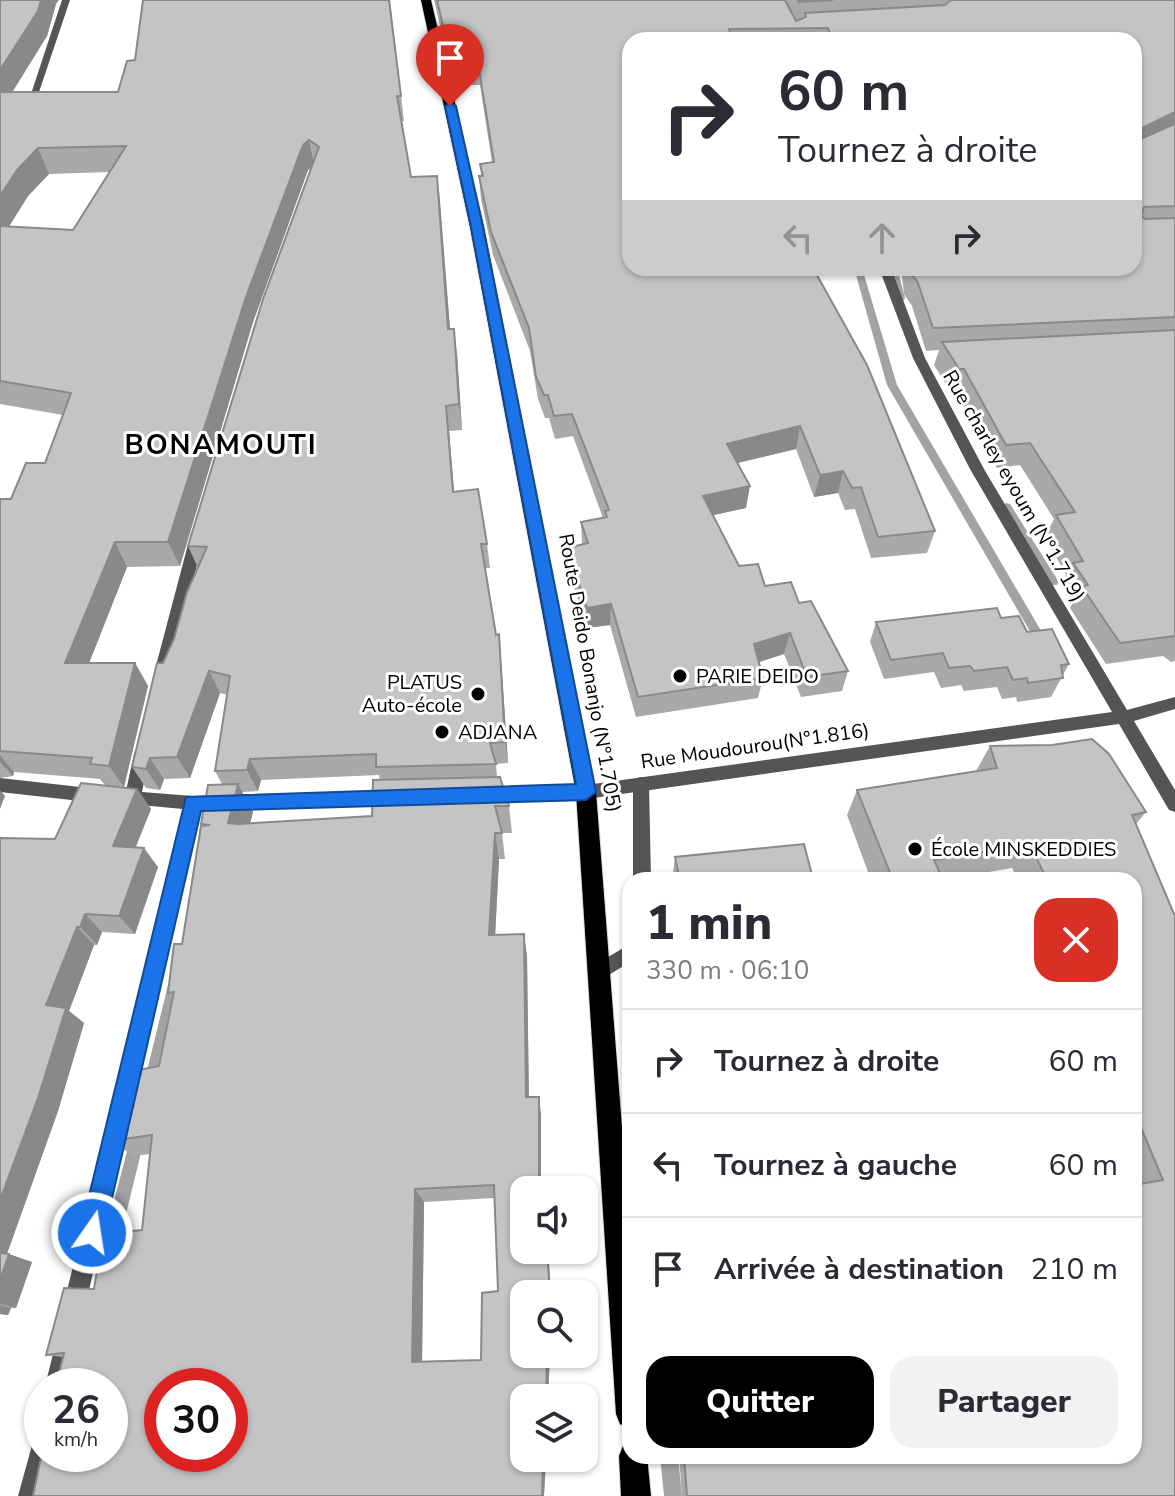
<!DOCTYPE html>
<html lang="fr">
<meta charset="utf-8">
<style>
body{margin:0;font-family:"Nunito Sans",sans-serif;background:#f2f2f3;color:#2b2b33;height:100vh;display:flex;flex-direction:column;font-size:30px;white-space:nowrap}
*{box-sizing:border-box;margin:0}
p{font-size:26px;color:#7c7c81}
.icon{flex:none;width:44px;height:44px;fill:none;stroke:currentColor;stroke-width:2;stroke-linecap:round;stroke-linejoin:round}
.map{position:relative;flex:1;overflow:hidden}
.sheet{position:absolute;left:622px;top:872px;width:520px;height:592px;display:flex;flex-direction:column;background:#fff;border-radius:24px;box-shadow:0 2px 6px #0004}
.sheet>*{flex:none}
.top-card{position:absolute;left:622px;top:32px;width:520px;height:244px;border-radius:24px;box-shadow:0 2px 6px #0004;background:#fff;color:#2b2b33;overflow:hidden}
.buttons{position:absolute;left:510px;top:1176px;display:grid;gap:16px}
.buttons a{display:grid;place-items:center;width:88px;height:88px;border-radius:16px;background:#fff;box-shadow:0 2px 6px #0004;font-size:40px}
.speed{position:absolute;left:24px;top:1368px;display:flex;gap:16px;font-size:40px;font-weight:700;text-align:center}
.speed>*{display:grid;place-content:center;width:104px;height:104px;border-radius:50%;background:#fff;box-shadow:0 2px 6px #0004;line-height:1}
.speed small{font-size:20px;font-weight:400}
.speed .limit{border:12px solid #d22;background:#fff;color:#111}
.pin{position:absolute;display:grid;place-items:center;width:68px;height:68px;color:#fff;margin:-82px -34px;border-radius:50% 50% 50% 0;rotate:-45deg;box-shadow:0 0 8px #0007}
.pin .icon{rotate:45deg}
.me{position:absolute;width:88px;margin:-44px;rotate:13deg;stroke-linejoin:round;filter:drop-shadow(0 0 6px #0008)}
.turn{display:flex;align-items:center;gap:28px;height:168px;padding:0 24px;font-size:36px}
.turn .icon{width:104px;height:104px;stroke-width:2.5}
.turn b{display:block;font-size:56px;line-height:68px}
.lanes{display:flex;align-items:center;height:76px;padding:0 24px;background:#0003;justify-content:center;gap:40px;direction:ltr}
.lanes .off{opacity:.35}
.round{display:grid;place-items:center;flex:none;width:84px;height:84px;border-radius:24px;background:#f2f2f3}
.headline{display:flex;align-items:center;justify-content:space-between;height:136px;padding:0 24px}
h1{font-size:48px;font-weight:800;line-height:60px}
.primary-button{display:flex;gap:16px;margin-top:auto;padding:16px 24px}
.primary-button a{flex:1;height:92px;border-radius:24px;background:#000;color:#fff;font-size:32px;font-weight:800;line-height:92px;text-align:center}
.primary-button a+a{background:#f2f2f3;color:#2b2b33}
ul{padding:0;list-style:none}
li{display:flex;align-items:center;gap:24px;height:104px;padding:0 24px;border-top:2px solid #e1e1e2}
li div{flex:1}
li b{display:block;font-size:30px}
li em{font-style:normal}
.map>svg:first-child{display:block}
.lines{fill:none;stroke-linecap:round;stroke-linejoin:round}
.stream{fill:#a3a3a3;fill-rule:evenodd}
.primary-casing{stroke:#dbdbdb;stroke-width:2}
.lane{fill:#555;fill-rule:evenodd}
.street{fill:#555;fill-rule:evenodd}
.primary{fill:#000;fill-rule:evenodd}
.wall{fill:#a9a9a9;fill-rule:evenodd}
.shaded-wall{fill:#898989}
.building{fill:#c4c4c4;stroke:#898989;stroke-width:2;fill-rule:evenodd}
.route{fill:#1a73e8;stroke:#114b97;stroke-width:2}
.poi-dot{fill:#000;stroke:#fff;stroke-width:3}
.labels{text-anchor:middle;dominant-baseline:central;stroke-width:6;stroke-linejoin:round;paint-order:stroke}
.street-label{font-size:20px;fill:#000;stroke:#fff}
.poi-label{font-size:20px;fill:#000;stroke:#fff;text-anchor:start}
.district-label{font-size:28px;font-weight:bold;letter-spacing:2px;fill:#000;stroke:#fff}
</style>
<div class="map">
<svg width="1175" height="1496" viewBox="0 0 1175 1496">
<rect width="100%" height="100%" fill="#fff"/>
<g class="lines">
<g class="stream">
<polygon points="854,268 862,268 897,385 1047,641 1049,644 1047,647 1039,647 887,385"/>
<polygon points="889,268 897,268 905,298 904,300 898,300 897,298"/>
<polygon points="1006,503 1010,504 1057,579 1058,582 1057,585 1049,585 1001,507"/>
<polygon points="175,978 180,980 182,985 159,1079 157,1084 152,1086 147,1084 145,1079 168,985 170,980"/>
<polygon points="137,1133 142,1135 144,1140 120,1239 118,1245 112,1247 106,1245 104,1239 130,1140 132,1135"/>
<polygon points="660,1456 678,1456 682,1496 664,1496"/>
</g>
<g class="primary-casing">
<g id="primary">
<polygon points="421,0 431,0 484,227 596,792 630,1231 630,1428 620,1424 616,1414 576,792 470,227"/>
<polygon points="630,1443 630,1456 647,1456 651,1496 621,1496 619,1456 623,1446"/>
</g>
</g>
<g class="lane">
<polygon points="641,777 647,779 649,784 651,880 633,880 633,784 635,779"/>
<polygon points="630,944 630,962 599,981 593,978 590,972 593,966"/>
</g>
<g class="street">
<polygon points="62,0 70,0 38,95 30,97"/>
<polygon points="879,268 891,268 925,358 984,469 1127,710 1175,697 1175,709 1134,721 1175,790 1175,812 1169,810 1119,724 586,799 485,802 479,800 477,795 479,790 485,788 586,785 1112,712 970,469 913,358"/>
<polygon points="198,528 205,533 169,677 161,683 153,677 191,533"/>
<polygon points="142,747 148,749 150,754 142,792 193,796 394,790 400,792 402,797 400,802 394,804 200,810 135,1093 132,1100 125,1103 118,1100 115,1093 183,809 119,803 117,798 119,793 126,791 134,754 136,749"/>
<polygon points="0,778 98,789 104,791 106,796 104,801 98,803 0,792"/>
<polygon points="118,1114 125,1117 128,1124 85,1307 82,1315 74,1318 66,1315 63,1307 108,1124 111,1117"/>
<polygon points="67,1327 75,1330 78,1338 67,1386 45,1386 59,1330"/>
<polygon points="42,1435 42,1454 52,1454 42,1496 18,1496 34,1438"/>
</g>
<use href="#primary" class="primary"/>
</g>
<g class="wall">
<path d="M0,0L56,4L47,36L12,92H118L135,60L390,0L404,121H401L411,177L437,176L450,329L457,354L462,430L449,431L454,492L487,544L490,568H485L496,635L501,658L508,763L496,764L497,777L509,806L512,833H502L505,859H499L495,935L524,934L527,957L529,1097L541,1114V1181L548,1250L551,1294H524V1354H550L548,1398H524V1458H546L544,1496L63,1357L46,1355L94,1289L142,1230L150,1154L134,1156L110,1141L159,1066L173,998L168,993L182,944L203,826L201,824L222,784L215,771L227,695L220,693L190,778L164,779L160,790L146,788L132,767L163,663L174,639L198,568L188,546L311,168L308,170L253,322L180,566L127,567L89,663H135L148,686L124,787L105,785L100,779L14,772L13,776L0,778V499H11L45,463L63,415L0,404ZM110,172L73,230L9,226L28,196L49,174ZM379,775L380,780L372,816L250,823L253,812L242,792L258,791L261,780ZM494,1198L498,1291L481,1360L422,1361L424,1202Z"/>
<polygon points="434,0 1175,0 1175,661 1171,662 1163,656 1106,664 1070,608 1073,602 1061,585 1066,575 1045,537 1054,519 1020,465 997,468 956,391 951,392 934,365 939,350 926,351 912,306 904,294 901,268 1134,268 1134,40 630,40 935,531 927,553 871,558 855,509 845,510 838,493 814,497 796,449 738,463 746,508 713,515 739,566 765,586 799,603 848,671 842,691 801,697 784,654 759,662 763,678 758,698 636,717 610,625 587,628 568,569 567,548 582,545 581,522 603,518 573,436 555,439 549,418 545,418 538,399 530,351 493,255 481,199 479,176 481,176 480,164 492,162 480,85 454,85"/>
<polygon points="1001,618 1027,632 1069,664 1051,697 1017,702 1016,697 1002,699 997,687 964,691 961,685 941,688 934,672 884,679 870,642 876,622"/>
<polygon points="990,746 1146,812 1136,824 1175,916 1175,1496 682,1496 679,1456 1134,1456 1134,880 1018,880 1012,868 943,880 871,880 847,815 857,790 976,771"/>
<polygon points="137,789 151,809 136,847 158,867 135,934 102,932 97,945 94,945 69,1011 84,1023 58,1111 7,1254 32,1262 16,1308 11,1308 8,1315 0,1314 0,838 55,839"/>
<polygon points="675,857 813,879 674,880 673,873"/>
</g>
<g class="shaded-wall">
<polygon points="41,0 59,0 56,4 47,36 0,112 0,70"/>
<polygon points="1175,112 1175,129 1134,150 1142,128"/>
<polygon points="309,140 314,165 308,170 253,322 180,566 168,542 246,297 303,145"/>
<polygon points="38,148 49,174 28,196 0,241 0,196 17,170"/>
<polygon points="437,176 440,201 452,354 448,329"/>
<polygon points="454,329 457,354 462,430 459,404"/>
<polygon points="446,406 449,431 456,516 453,492"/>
<polygon points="800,426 796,449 724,466 727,444"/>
<polygon points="843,471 838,493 814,497 820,475"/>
<polygon points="750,486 746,508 700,518 703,496"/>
<polygon points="115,542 127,567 80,686 65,663"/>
<polygon points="611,604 610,625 587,628 587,608"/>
<polygon points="790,633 784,654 750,665 754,644"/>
<polygon points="499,634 501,658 508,763 505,742"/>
<polygon points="135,663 148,686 124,787 109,766"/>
<polygon points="209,671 220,693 190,778 177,757"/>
<polygon points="0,755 14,772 13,776 0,762"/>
<polygon points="150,758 164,779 160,790 146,769"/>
<polygon points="250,759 261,780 258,791 247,770"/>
<polygon points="238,784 253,812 243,850 228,823"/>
<polygon points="137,789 151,809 128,865 113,846"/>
<polygon points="0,790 5,796 0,809"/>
<polygon points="495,833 499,859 494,958 489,935"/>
<polygon points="144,848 158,867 135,934 119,916"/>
<polygon points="85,914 102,932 97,945 80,927"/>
<polygon points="77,927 94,945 69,1011 84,1023 58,1111 5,1259 0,1258 0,1200 46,1005"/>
<polygon points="524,934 527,957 529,1114 526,1097"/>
<polygon points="539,1097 541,1114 541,1190 539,1181"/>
<polygon points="415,1189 424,1202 422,1366 412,1362"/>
<polygon points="547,1250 548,1250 551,1294 550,1294"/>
<polygon points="9,1254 32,1262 16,1308 0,1304 0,1280"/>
<polygon points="0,1305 11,1308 8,1315 0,1314"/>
<polygon points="547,1354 550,1354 548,1398 546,1398"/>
<polygon points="543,1458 546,1458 544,1496 542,1496"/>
</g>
<g class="building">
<polygon points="0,0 41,0 38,11 0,70"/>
<polygon points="143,0 389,0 401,96 397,96 411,177 437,176 448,329 454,329 459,404 446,406 453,492 478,489 487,544 481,544 496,635 499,634 505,742 490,743 496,764 376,767 376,754 250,759 247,770 215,771 230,676 209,671 177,757 150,758 146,769 132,767 157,663 163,663 174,639 187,592 207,547 188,546 263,299 319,147 309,140 303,145 246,297 168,542 115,542 65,663 135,663 109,766 90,764 92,758 0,751 0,499 11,499 26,463 45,463 71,393 0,381 0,226 73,230 126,146 38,148 17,170 0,196 0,92 118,92 127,61 135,60"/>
<polygon points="437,0 785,0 796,21 806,17 805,13 945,5 951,0 1175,0 1175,112 1142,128 1141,139 1175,124 1175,206 1144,207 1141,216 1145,219 1175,218 1175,317 933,328 918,283 910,271 910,268 1134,268 1134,40 833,40 828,28 729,29 732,40 630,40 630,268 813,268 867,365 935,531 878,537 861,487 852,488 843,471 820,475 800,426 727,444 750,486 703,496 739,566 758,564 765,586 791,582 799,603 811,601 848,671 807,677 790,633 754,644 763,678 638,697 611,604 587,608 567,548 588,543 581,522 607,517 605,511 609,510 572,414 554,416 548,395 544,395 536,377 529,328 491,232 479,176 483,176 480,164 494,162 478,63 452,63"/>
<polygon points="798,0 833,0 799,2"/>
<polygon points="1175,330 1175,636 1120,643 1082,587 1088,585 1073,563 1083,561 1056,515 1075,512 1030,443 1006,445 964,369 959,369 942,342"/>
<polygon points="997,608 1001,618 1019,616 1027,632 1052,629 1069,664 1061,665 1063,678 1028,683 1027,678 1013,680 1007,667 974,671 970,666 949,668 943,653 891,660 876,622"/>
<polygon points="1092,739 1109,754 1146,812 1132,815 1175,916 1175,1496 687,1496 684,1456 1134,1456 1134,1185 1163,1180 1134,1111 1134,880 1047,880 1030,844 934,860 943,880 893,880 857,790 997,768 990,746 1052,745"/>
<path d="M500,777L509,806H495L502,833H495L489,935L524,934L526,1097H539V1181H543V1190H524V1250H547L550,1294H524V1354H547L546,1398H524V1458H543L542,1496H33L42,1453L110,1454V1386H56L64,1353L46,1355L64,1288L94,1289L103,1234L142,1230L152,1135L110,1141L128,1072L159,1066L174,992L168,993L174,944H182L201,826L210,825L201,824L208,785L238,784L228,823L238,824L372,816L373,780ZM494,1185L498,1291L482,1293L481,1360L412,1362L415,1189ZM162,1386H230V1454H162Z"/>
<polygon points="81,783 137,789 113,846 144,848 119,916 85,914 80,927 77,927 46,1005 66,1008 38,1098 0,1200 0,838 55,839"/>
<polygon points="804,844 813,879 680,880 675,857"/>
<polygon points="0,1253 9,1254 0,1280"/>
</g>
<polygon class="route" points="450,103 456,106 483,227 596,792 586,800 201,811 104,1233 100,1241 92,1244 84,1241 80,1233 186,797 576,784 471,227 445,106"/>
<g class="poi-dot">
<circle cx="680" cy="676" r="8"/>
<circle cx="478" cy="694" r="8"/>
<circle cx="442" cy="732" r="8"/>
<circle cx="915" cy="849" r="8"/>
</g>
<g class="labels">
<g class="street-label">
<text transform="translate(1014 486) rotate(60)">Rue charley eyoum (N°1.719)</text>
<text transform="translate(590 673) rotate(80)">Route Deido Bonanjo (N°1.705)</text>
<text transform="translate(755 746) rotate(-8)">Rue Moudourou(N°1.816)</text>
</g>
<g class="poi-label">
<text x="696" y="676">PARIE DEIDO</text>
<text x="462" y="682" text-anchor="end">PLATUS<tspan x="462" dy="23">Auto-école</tspan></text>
<text x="458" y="732">ADJANA</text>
<text x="931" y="849">École MINSKEDDIES</text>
</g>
<g class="district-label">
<text x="221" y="445">BONAMOUTI</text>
</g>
</g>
</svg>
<div class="buttons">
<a><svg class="icon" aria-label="sound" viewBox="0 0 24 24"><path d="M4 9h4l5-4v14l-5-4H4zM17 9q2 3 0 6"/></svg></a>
<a><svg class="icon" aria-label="search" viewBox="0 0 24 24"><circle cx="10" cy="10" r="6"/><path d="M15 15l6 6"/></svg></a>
<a><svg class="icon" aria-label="layers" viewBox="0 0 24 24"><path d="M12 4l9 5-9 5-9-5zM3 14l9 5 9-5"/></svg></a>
</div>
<div class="speed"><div>26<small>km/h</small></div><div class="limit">30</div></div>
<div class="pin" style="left:450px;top:106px;background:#d93025"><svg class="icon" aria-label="arrive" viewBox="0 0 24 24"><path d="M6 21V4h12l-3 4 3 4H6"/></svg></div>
<svg class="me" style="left:92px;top:1233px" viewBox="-20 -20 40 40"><circle r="17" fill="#1a73e8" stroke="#fff" stroke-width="3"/><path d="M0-11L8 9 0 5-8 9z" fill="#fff"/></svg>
<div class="top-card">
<div class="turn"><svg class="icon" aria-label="right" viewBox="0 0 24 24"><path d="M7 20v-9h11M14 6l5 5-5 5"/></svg><div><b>60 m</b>Tournez à droite</div></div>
<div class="lanes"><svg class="icon off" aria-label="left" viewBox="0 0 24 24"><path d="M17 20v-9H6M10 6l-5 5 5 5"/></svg><svg class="icon off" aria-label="ahead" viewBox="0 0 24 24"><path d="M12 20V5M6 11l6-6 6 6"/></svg><svg class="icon" aria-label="right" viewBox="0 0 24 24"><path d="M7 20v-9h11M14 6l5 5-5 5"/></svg></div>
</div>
<section class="sheet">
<div class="headline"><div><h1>1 min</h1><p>330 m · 06:10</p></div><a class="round" style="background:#d93025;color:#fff"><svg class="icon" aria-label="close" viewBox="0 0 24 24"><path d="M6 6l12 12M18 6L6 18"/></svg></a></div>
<ul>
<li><svg class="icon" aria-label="right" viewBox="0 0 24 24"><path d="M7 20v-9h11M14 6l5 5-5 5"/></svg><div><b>Tournez à droite</b></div><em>60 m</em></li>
<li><svg class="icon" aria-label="left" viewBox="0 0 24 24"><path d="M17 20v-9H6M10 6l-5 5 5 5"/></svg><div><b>Tournez à gauche</b></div><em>60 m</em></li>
<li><svg class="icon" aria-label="arrive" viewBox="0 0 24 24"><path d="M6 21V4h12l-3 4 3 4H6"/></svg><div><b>Arrivée à destination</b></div><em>210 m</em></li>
</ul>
<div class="primary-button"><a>Quitter</a><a>Partager</a></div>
</section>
</div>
